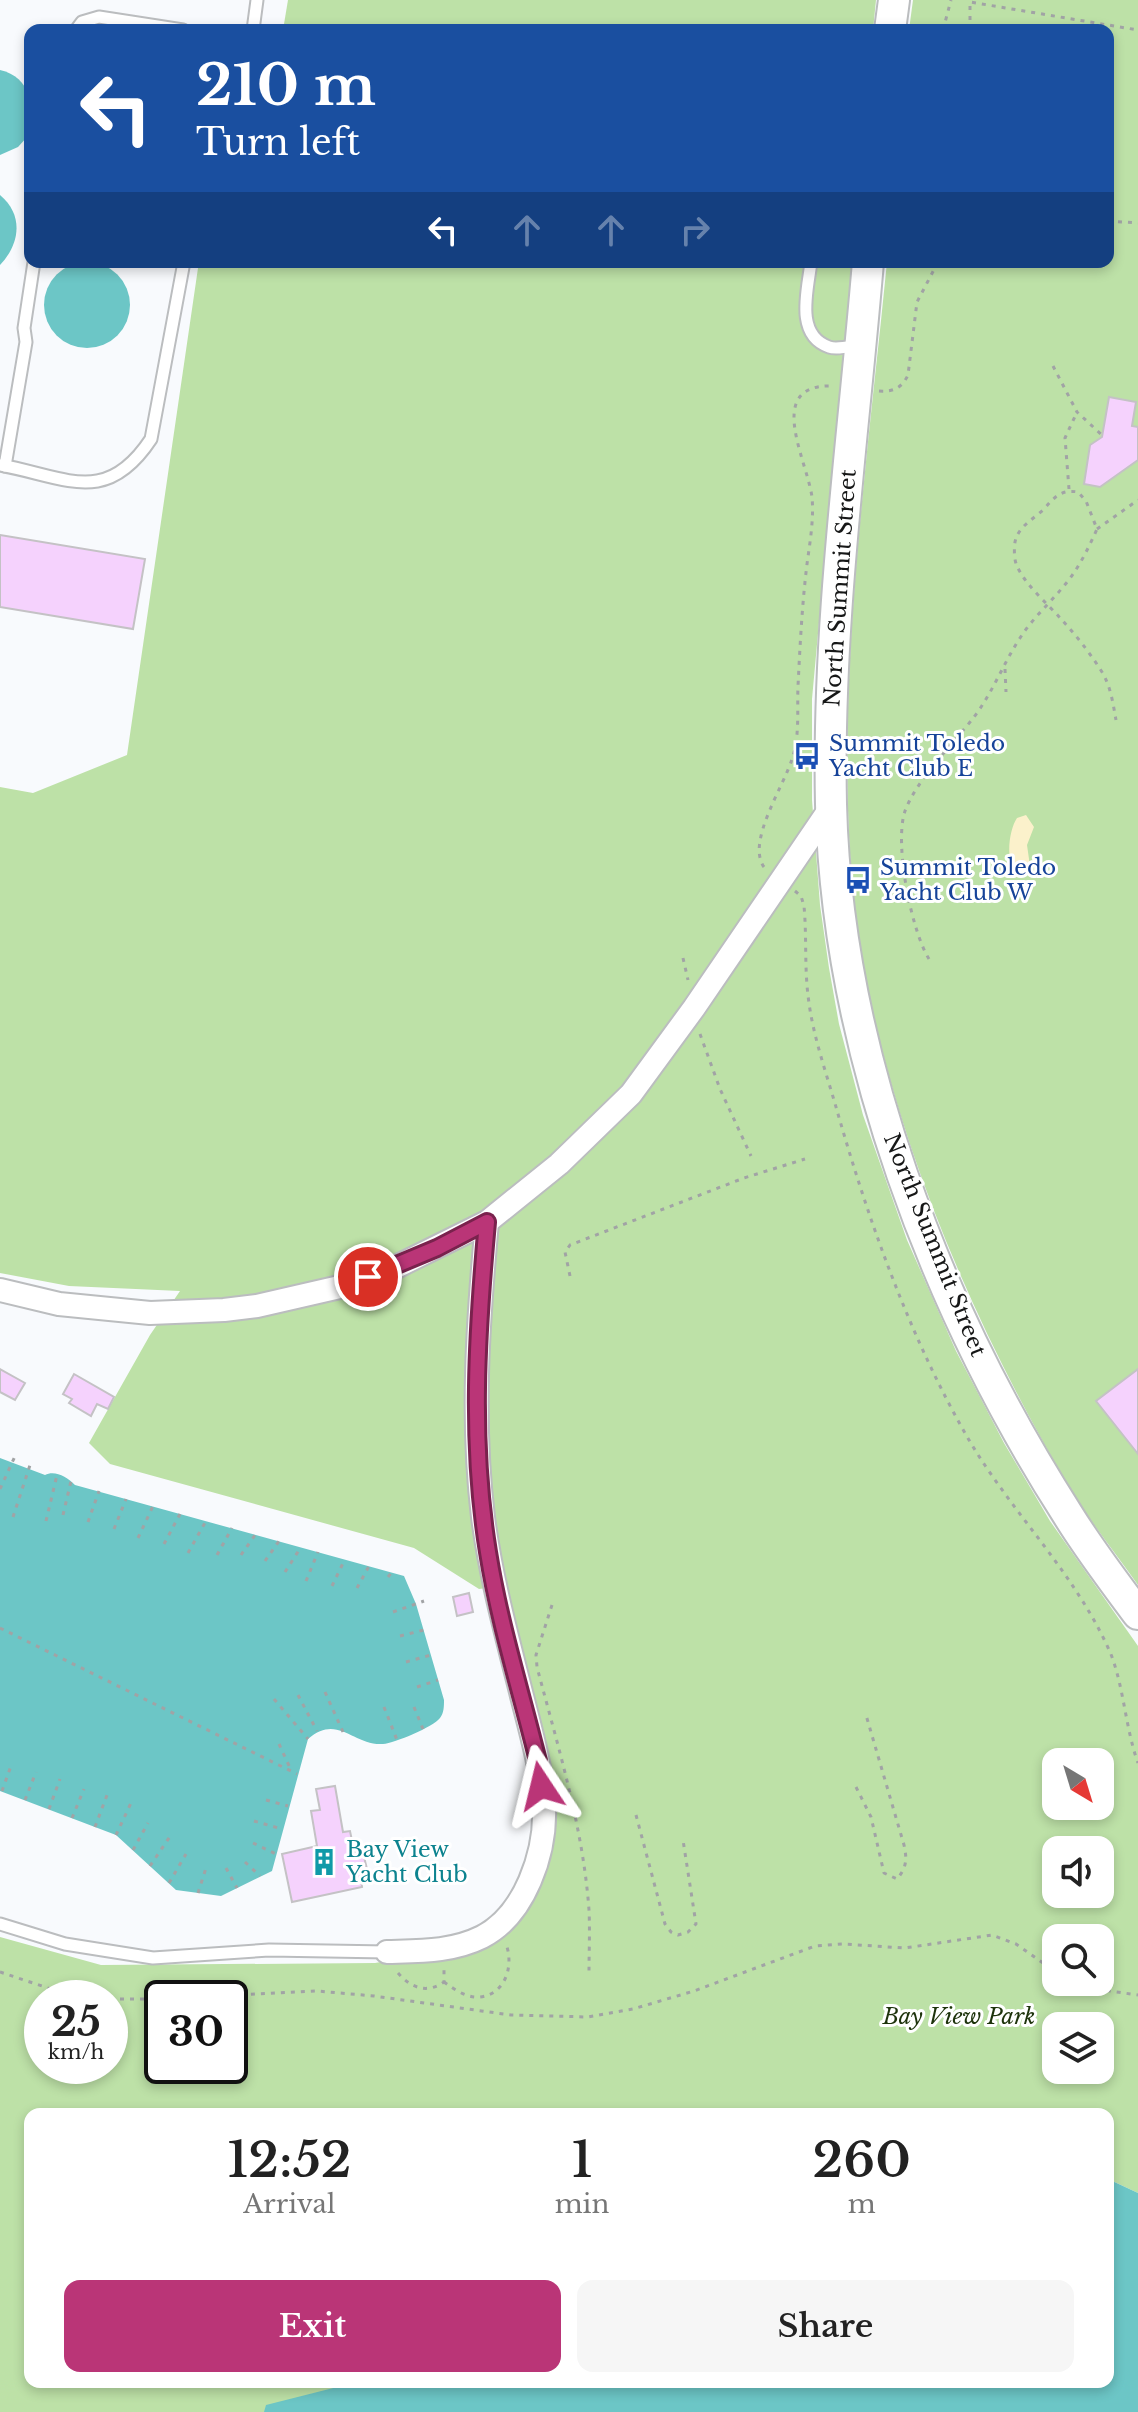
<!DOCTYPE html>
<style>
body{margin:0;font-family:"Libre Baskerville",serif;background:#f6f6f6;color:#222;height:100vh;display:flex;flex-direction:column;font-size:30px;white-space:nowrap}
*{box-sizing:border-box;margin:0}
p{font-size:26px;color:#767676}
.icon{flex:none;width:44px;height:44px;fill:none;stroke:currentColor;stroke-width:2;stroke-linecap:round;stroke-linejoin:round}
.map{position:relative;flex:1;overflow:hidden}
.details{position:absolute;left:24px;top:2108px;width:1090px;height:280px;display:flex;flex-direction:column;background:#fff;border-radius:16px;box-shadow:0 4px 12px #0003}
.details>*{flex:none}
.guide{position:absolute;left:24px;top:24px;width:1090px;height:244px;border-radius:16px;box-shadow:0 4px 12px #0003;background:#1a4fa0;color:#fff;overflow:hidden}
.needle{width:52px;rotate:142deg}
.buttons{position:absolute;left:1042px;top:1748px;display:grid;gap:16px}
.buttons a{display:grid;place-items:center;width:72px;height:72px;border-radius:16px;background:#fff;box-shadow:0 4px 12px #0003;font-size:40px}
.speed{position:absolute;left:24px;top:1980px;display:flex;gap:16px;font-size:40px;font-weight:700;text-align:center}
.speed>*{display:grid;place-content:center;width:104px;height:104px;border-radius:50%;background:#fff;box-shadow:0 4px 12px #0003;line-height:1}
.speed small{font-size:20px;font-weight:400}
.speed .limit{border:4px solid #111;border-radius:12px;background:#fff;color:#111}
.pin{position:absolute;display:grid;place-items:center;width:68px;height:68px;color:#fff;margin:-34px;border:4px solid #fff;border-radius:50%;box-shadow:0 2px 8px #0007}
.me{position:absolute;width:88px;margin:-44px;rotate:350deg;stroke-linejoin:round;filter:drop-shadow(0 0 6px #0008)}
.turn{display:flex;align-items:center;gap:28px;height:168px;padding:0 40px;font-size:36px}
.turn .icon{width:104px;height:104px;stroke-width:2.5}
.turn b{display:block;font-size:56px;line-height:68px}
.lanes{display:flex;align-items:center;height:76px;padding:0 40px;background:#0003;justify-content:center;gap:40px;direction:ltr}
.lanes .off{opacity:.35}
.eta{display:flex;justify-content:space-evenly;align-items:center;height:136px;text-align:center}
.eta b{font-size:48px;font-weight:600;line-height:56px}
.button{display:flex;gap:16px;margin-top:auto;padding:16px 40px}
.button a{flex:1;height:92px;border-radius:16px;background:#ba3577;color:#fff;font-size:32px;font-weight:600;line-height:92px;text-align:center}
.button a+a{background:#f6f6f6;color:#222}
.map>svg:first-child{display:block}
.green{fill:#bde1a7;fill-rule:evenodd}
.sand{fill:#fbf1cb}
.water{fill:#6cc6c6}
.building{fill:#f5d2fd;stroke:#c4c2c5;stroke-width:2}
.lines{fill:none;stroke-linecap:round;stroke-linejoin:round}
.service-casing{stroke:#bbbdbf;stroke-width:15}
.minor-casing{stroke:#bbbdbf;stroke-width:26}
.secondary-casing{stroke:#bbbdbf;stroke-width:34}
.path{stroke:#a1a3a5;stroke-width:3;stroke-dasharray:4 6;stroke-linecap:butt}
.service{stroke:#fff;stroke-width:11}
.minor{stroke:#fff;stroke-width:22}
.secondary{stroke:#fff;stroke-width:30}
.route-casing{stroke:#79224d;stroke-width:20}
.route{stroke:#ba3577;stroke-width:14}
.labels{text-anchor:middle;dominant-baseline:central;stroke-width:6;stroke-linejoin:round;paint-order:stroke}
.street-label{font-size:22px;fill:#161717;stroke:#fff}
.transit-label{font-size:22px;fill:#164399;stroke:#fff;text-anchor:start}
.culture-label{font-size:22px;fill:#0d838f;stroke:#fff;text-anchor:start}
.park-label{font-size:22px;font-style:italic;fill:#1d330b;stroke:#fff}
</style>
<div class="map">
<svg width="1138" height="2412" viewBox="0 0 1138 2412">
<rect width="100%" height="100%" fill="#f8fafd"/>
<g class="green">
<polygon points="288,0 876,0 873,30 283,30"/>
<path d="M913,0H1138V1585C1114,1551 1087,1518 1066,1482C958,1298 863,1069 850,854C838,659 868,456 887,262H1108V30H909Z"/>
<path d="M201,262H852L812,699V800L820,905L829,968L839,1024L863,1115L907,1240L956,1351L1004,1443L1050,1521L1138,1646V2193L1108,2179V2114H30V2382H565L529,2412H0V1937L101,1965L375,1963L479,1945L535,1888L555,1823L545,1768L502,1586L479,1589L414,1548L110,1464L89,1443L150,1335L180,1291L69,1286L0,1273V787L33,793L127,755L198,268ZM1056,1762H1100V1806H1056ZM1056,1850H1100V1894H1056ZM1056,1938H1100V1982H1056ZM42,1998H110V2066H42ZM162,1998H230V2066H162ZM1056,2026H1100V2070H1056Z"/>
</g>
<path class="sand" d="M1026,815L1034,827L1027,845L1030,866L1024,874C1003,873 1008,831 1017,818Z"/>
<g class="water">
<path d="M0,70C31,77 36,108 28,136L18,147L0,155Z"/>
<path d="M0,195C24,215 20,244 0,265Z"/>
<circle cx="87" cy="305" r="43"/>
<path d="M0,1458L45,1475C55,1470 67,1477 75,1485L404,1576L416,1604L444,1700C444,1706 444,1713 440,1718C433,1727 395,1743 383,1744C353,1746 338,1713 308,1739L272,1871L221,1896L176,1890L116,1835L0,1791Z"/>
<polygon points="1108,2179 1138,2193 1138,2412 264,2412 266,2405 357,2382 1108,2382"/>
</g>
<g class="building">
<polygon points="1109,397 1136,402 1132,426 1138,427 1138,460 1100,487 1084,484 1090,445 1102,437"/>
<polygon points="0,535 145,559 133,629 0,607"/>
<polygon points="0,1369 25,1383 15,1400 0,1392"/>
<polygon points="1138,1369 1138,1454 1096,1401"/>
<polygon points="74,1374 114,1397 108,1409 97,1404 91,1416 69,1403 72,1399 63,1394"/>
<polygon points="469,1593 473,1612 457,1616 453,1597"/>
<polygon points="335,1786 343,1832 350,1831 355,1855 363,1853 369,1877 361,1879 362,1887 292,1902 282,1854 317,1846 311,1811 320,1810 316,1789"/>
</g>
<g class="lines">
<g class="service-casing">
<g id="service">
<polyline points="76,30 82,22 99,17 183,30"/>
<polyline points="253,30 257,0"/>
<path d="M811,262C808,289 794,335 829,347C837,350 851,346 860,345"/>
<path d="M0,465C66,477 106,507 151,439L184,262"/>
<polyline points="5,466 26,342 24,328 34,262"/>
<polyline points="0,1924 65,1944 153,1958 269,1950 387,1952"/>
</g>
</g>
<g class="minor-casing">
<g id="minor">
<polyline points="0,1290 59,1304 150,1313 224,1310 257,1306 344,1286 392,1269 487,1222 559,1164 631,1094 694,1008 831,807"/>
<path d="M387,1952C419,1951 452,1952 482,1937C525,1915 546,1853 544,1807C542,1771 532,1735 523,1700C508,1640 491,1579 483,1517C471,1418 478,1321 487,1222"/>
</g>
</g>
<g class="secondary-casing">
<g id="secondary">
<polyline points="890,30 894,0"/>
<path d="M868,262C853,442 827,623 831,804C837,1050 936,1309 1068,1515C1089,1549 1114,1582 1138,1614"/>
</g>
</g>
<g class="path">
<polyline points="943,30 951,0"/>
<polyline points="970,30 970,2 1138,30"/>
<polyline points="1108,221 1138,223"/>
<polyline points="1053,366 1077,412 1103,436"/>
<path d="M879,391C893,392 902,388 908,375L917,302L938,262"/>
<polyline points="1069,489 1065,438 1077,412"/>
<polyline points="1097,529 1138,500"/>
<polyline points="1005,669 1006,692"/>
<path d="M764,867C746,842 784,786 792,759C800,736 797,710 798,686C800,646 802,605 807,564C810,542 814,519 812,497C807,460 764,384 832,386"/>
<path d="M795,891L801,896L804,906C807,938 804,970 809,1003C814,1040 828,1078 838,1114C870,1225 911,1340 969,1440C1012,1513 1075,1573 1110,1652C1124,1686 1125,1727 1138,1763"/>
<polyline points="683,958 688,980"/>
<path d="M929,959C911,930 894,843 905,811C917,779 953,744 974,717C993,692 1003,664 1020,638C1032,619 1049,604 1063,587C1078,570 1088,549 1097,529L1086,501L1078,492C1060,489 1054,498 1043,510C1032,520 1018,527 1015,542C1014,549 1014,560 1017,566C1026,586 1047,603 1061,619C1076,635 1090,653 1102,672C1111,687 1113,704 1116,720"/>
<polyline points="700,1034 720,1089 751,1156"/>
<polyline points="570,1276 565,1252 570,1245 744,1178 805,1159"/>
<polyline points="0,1489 16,1454"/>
<polyline points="63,1515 71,1481"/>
<polyline points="13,1517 31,1462"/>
<polyline points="46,1521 57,1475"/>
<polyline points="88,1522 99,1491"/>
<polyline points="114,1529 126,1499"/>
<polyline points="138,1538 153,1506"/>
<polyline points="164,1544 180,1514"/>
<polyline points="188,1553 206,1521"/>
<polyline points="217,1555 232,1528"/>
<polyline points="241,1555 255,1535"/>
<polyline points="265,1561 279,1541"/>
<polyline points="285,1572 301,1547"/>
<polyline points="388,1577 392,1572"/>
<polyline points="306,1581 318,1552"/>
<polyline points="332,1586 345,1559"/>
<polyline points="357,1588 369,1566"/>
<path d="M552,1605L536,1655L537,1667C558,1747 583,1827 589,1910C590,1931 589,1952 589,1972"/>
<polyline points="393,1612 424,1601"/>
<polyline points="0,1628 297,1774"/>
<polyline points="400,1636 424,1630"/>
<polyline points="406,1662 431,1655"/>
<polyline points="417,1687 438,1680"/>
<polyline points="325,1692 343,1732"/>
<polyline points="298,1695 317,1731"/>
<polyline points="274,1699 308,1739"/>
<polyline points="384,1707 397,1740"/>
<polyline points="414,1707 423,1729"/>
<polyline points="279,1744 291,1770"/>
<path d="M856,1787L871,1817L884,1873L897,1879C907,1867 907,1859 904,1845L866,1715"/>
<polyline points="2,1791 12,1763"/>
<polyline points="25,1800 36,1772"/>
<polyline points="266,1800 288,1806"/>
<polyline points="49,1809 60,1779"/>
<polyline points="636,1815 665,1924 671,1932 678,1935 688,1932 696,1924 683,1840"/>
<polyline points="72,1818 84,1789"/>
<polyline points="254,1821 282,1829"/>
<polyline points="95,1827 107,1795"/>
<polyline points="116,1835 131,1803"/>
<polyline points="253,1843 276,1854"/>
<polyline points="133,1850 148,1823"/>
<polyline points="245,1862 260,1876"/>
<polyline points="150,1866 171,1835"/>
<polyline points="226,1868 237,1888"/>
<polyline points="169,1883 186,1854"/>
<polyline points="198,1893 206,1868"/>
<polyline points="0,1972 69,1995 89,1998"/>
<path d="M398,1973C411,1988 427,1994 444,1982V1967"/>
<path d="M444,1982C454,1989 466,1998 479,1997C506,1995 514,1965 506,1944"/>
<polyline points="1078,1982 1110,1991 1138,1995"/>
<polyline points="171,1998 317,1991 374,1996 511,2015 588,2017 633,2009 694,1991 815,1946 843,1944 905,1948 992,1935 1016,1944 1056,1972"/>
<polyline points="110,1999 162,1999"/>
</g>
<use href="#service" class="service"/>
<use href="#minor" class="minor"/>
<use href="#secondary" class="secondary"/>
</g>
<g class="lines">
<g class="route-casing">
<path id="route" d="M368,1277L437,1248L487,1222C477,1332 470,1442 488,1552C499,1622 521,1692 538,1761L541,1786"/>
</g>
<use href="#route" class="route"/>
</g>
<defs>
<g id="bus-bare" transform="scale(2.16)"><path d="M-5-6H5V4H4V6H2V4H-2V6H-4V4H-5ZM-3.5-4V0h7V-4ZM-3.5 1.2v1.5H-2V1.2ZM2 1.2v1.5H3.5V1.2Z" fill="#1a4fb4" stroke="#fff" stroke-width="2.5" paint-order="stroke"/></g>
<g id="building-bare" transform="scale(2.16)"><path d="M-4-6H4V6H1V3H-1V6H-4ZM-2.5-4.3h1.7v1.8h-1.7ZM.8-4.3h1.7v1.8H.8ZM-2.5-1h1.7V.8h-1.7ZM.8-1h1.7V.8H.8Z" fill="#0f9aa8" stroke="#fff" stroke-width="2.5" paint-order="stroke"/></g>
</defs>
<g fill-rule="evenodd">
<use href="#bus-bare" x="807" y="756"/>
<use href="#bus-bare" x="858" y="880"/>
<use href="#building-bare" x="324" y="1862"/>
</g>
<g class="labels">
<g class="street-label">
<text transform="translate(840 588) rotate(-86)">North Summit Street</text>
<text transform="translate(935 1245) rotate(68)">North Summit Street</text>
</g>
<g class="transit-label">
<text x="829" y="743">Summit Toledo<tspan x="829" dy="25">Yacht Club E</tspan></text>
<text x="880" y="867">Summit Toledo<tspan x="880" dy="25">Yacht Club W</tspan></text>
</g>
<g class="culture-label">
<text x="346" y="1849">Bay View<tspan x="346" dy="25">Yacht Club</tspan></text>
</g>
<g class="park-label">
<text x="959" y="2016">Bay View Park</text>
</g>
</g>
</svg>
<div class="buttons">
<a><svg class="needle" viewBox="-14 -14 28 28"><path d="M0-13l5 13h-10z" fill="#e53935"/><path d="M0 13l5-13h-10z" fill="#767676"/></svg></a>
<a><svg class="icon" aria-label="sound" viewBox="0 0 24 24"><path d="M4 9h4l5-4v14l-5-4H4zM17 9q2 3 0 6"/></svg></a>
<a><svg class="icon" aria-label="search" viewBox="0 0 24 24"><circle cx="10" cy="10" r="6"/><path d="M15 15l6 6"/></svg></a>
<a><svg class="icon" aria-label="layers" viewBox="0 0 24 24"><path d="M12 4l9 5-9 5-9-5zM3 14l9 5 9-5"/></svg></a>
</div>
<div class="speed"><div>25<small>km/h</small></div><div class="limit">30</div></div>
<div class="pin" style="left:368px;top:1277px;background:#d93025"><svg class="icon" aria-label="arrive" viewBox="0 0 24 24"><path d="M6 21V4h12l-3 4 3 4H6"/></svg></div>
<svg class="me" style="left:541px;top:1786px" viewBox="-20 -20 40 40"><path d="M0-17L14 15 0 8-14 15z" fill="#ba3577" stroke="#fff" stroke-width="4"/></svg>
<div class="guide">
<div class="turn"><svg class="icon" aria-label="left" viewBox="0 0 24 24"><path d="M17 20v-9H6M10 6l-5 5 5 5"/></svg><div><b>210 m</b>Turn left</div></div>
<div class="lanes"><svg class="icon" aria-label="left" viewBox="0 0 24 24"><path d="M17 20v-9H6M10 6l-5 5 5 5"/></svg><svg class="icon off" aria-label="ahead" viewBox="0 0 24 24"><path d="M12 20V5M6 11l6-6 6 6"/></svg><svg class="icon off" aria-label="ahead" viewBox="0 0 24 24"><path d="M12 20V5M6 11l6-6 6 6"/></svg><svg class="icon off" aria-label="right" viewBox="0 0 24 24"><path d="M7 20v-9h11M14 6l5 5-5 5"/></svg></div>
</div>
<section class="details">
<div class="eta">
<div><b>12:52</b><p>Arrival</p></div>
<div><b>1</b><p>min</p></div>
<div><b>260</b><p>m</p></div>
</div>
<div class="button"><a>Exit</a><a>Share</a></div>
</section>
</div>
